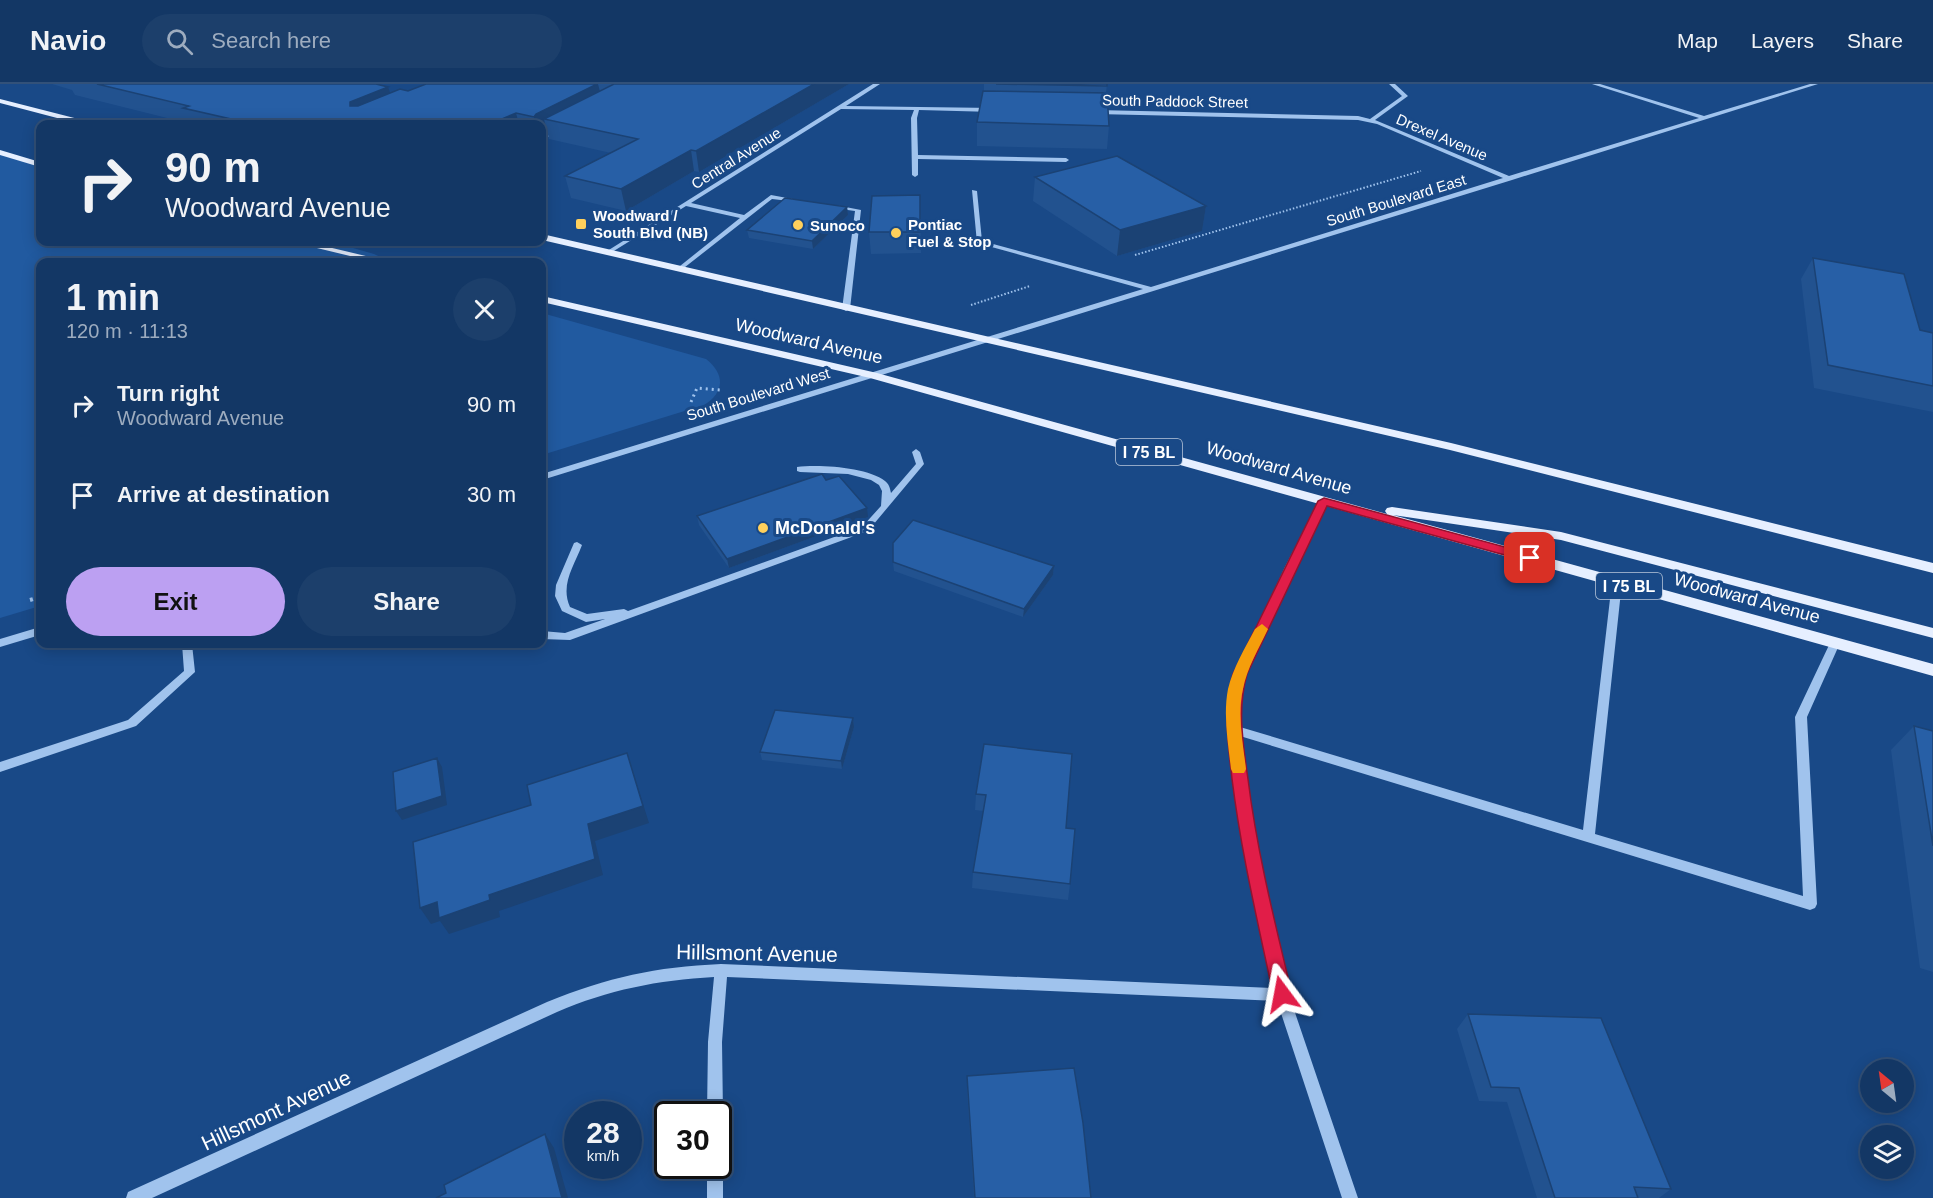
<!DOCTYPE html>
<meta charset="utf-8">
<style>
body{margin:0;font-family:Arial,sans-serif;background:#1c3f6b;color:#f1f3f6;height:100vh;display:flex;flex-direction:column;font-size:22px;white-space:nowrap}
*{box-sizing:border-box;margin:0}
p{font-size:20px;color:#9dacbf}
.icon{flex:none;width:33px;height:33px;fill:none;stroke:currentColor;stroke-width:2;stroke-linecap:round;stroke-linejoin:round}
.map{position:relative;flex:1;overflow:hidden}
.details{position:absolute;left:36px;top:174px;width:510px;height:390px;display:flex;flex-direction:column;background:#133765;border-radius:12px;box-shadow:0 3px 15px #0003,0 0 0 2px #325179}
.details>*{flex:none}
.guide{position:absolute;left:36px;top:36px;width:510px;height:126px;border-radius:12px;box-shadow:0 3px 15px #0003,0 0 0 2px #325179;background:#133765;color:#f1f3f6;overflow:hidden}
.needle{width:39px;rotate:331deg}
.fabs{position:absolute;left:1860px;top:975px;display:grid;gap:12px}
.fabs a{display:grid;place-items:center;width:54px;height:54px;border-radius:50%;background:#133765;box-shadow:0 3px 15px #0003,0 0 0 2px #325179;font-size:30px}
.speed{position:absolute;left:564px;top:1017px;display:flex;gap:12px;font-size:30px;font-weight:700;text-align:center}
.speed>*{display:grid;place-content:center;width:78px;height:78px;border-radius:50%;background:#133765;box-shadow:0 3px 15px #0003,0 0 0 2px #325179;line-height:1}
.speed small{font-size:15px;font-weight:400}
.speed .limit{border:3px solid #111;border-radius:9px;background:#fff;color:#111}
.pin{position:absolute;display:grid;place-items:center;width:51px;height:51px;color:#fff;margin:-26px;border-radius:12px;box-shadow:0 3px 9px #0006}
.me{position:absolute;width:66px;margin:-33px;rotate:347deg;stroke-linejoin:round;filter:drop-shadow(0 0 4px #0008)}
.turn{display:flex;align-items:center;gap:21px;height:126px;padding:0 30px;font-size:27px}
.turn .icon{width:78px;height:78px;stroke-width:2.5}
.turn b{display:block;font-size:42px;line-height:51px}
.round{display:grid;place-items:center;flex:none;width:63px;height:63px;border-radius:32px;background:#1c3f6b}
.summary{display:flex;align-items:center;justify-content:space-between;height:102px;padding:0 30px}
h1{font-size:36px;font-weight:600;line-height:45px}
.button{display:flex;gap:12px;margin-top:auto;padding:12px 30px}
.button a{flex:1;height:69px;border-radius:36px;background:#bca0f2;color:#111;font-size:24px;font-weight:600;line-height:69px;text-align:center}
.button a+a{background:#1c3f6b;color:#f1f3f6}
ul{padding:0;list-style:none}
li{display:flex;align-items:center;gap:18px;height:90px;padding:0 30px}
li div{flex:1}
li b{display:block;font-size:22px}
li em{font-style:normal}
header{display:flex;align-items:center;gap:36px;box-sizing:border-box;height:84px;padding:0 30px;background:#133765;border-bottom:2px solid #325179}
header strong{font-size:28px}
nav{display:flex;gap:33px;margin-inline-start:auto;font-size:21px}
.search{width:420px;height:54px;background:#1c3f6b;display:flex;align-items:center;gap:15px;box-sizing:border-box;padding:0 21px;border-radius:33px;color:#9dacbf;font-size:22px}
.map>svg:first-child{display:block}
.green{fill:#215aa0}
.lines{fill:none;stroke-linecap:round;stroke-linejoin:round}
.path-far2{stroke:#a0c3ed;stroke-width:2;stroke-dasharray:1.5 2;stroke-linecap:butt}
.path-far1{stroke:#a0c3ed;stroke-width:3;stroke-dasharray:2 4;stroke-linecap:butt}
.path{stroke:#a0c3ed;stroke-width:4;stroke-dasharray:3 4.5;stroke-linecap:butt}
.minor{fill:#a0c3ed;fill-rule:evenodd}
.major{fill:#e6efff;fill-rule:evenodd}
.wall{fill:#22528f}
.shaded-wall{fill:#1b4274}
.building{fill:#275fa6;stroke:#1b4274;stroke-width:1.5}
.route{fill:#e11d48;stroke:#92132f;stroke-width:1.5}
.slow{fill:#f59e0b}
.poi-dot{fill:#ffd05c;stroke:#194987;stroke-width:2}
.labels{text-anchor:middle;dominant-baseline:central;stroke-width:6;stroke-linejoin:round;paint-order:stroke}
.far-street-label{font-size:15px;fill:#fff;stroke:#194987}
.far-poi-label{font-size:15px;font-weight:bold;fill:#fff;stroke:#194987;text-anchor:start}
.shield{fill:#194987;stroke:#bac8db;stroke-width:1.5}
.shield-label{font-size:16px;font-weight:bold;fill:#fff}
.street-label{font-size:18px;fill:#fff;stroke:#194987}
.poi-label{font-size:18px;font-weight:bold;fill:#fff;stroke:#194987;text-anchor:start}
.near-street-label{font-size:21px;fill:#fff;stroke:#194987}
</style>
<header>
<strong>Navio</strong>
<div class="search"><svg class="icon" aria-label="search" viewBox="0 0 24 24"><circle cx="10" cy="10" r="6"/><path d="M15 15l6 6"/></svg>Search here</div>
<nav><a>Map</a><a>Layers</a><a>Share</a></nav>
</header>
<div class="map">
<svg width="1933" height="1114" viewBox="0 0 1933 1114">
<rect width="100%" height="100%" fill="#194987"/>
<g class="green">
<polygon points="0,67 40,79 40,158 332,158 374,170 391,178 40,178 40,522 0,534"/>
<path d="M542,229L706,275C725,290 725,308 704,321L542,371Z"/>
</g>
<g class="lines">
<g class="path-far2">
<polyline points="1135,171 1421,87"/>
<polyline points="971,221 1030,202"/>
</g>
<g class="path-far1">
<polyline points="691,318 697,304 720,306"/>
<polyline points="35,515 40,513"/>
</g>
<polyline class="path" points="30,516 40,513"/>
<g class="minor">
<polygon points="873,0 880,0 846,22 994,24 997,26 994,28 919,26 917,34 918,71 1066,74 1069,76 1066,78 918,75 918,91 915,93 912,91 911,34 914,26 841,25 691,119 744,131 771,111 798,116 798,118 772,115 680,187 675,186 740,134 686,122 609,170 604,169"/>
<polygon points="1389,0 1395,0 1408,12 1375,36 1509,92 1699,34 1592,0 1600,0 1704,32 1810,0 1818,0 1512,96 542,396 542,390 1143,205 977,159 972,106 977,107 982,157 1151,203 1503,94 1377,40 1358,36 1096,30 1093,28 1096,26 1358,32 1370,35 1402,12"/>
<polygon points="559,43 561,44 561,46 542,56 542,52"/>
<polygon points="835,121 861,126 850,225 846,227 842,225 855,127 833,124 833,122"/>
<path d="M916,365L920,368L924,380L868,447L570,556L542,555V547L565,549L605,535L586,538L562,527L555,512L556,501L574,459L577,458L582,461C574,482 560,501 570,523L587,530L624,525L628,527L862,443L881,422L882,407L879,401L871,396L848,390L800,388L797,387V383C818,380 868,383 885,397C889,400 890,404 891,409L916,380L912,368Z"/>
<path d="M1324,414L1329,417L1295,483L1245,590L1240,608V643L1583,746L1612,498L1613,496H1621L1622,498L1595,750L1803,812L1795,633L1830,559L1835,555L1839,556L1840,559L1807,633L1817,820L1815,824L1810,826L1240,652L1253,754L1289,911L1358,1114H1342L1277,917L727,893L722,958L723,1030L718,1036V1030H707L708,958L714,893C658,896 608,906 557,928L152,1114H126L128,1108L547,918C609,893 655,883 721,880L1274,904L1241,754L1228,646L1230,608L1235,590L1285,483L1319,417Z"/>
<polygon points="40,543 40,551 0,563 0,555"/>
<polygon points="182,560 192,560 195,588 136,642 0,688 0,678 128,636 184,587"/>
<polygon points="718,1076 723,1082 723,1114 707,1114 707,1082 718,1082"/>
</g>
<g class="major">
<polygon points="0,15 90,38 91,40 80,40 0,19"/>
<polygon points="0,66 40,78 40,83 0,71"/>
<polygon points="542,150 1451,359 1933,479 1933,489 1450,366 542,156"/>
<polygon points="292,158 307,158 391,178 375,178"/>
<polygon points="542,212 877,289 1387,430 1385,427 1387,424 1392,423 1561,448 1933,544 1933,554 1561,456 1393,431 1933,580 1933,592 870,294 542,218"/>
</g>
</g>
<g class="wall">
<polygon points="52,0 376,0 390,9 408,7 426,0 849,0 699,88 694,87 626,127 571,114 565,92 611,69 549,55 547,47 542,50 542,40 191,40 75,11 72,6"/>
<polygon points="984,0 1107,0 1106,9 1109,42 1107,65 977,62 977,38 984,7"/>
<polygon points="1035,93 1206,122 1202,147 1117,172 1033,117"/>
<polygon points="920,111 921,169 871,170 869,148"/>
<polygon points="847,123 848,131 813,165 749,154 747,146"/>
<polygon points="1813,174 1920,246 1933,249 1933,328 1814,304 1801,195"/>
<polygon points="826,396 868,433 729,484 699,441 697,432"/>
<polygon points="893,478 1054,482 1053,491 1023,533 894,487"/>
<polygon points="853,634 854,643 842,685 762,676 760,668"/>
<polygon points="1914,642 1933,647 1933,888 1920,884 1891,666"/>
<polygon points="984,660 1066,744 1070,800 1068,816 972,804 973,788 983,727 975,726 976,710"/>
<polygon points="1468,930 1671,1105 1659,1114 1537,1114 1507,1018 1479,1017 1457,945"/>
<polygon points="967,992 1091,1114 974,1114 967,1006"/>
</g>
<g class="shaded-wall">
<polygon points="597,0 598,0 603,19 544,35 547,47 542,50 542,40 536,40 534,33 536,30"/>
<polygon points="814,0 849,0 699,88 696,67"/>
<polygon points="388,3 395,22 350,22 350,18"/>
<polygon points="516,29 519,40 490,40"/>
<polygon points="691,66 694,87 626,127 621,105"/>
<polygon points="1206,122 1202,147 1117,172 1120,146"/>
<polygon points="847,123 848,131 813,165 812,157"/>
<polygon points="867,424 868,433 729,484 727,475"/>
<polygon points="1054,482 1053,491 1023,533 1024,525"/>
<polygon points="853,634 854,643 842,685 841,677"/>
<polygon points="627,669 649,739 595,757 603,791 499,827 500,833 449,850 440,837 431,840 420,824 437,818 489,811 588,740"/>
<polygon points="437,674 442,683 447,721 402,736 396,727"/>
<polygon points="545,1050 554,1064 568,1114 562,1114"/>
</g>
<g class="building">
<polygon points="97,0 376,0 388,3 350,18 350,22 358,22 400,5 408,7 426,0 597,0 536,30 534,33 516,29 490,40 253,40 183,24 189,22"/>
<polygon points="614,0 814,0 696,67 691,66 621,105 565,92 638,55 544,35"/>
<polygon points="996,0 1107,0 1107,2"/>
<polygon points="983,7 1107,9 1109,42 977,38"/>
<polygon points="1117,72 1206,122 1120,146 1035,93"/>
<polygon points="920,111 920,148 869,148 872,112"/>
<polygon points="785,114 847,123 812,157 747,146"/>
<polygon points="1813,174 1904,190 1920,246 1933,249 1933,302 1828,281"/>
<polygon points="822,390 826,396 839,392 867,424 727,475 697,432"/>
<polygon points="913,436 1054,482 1024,525 893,478 893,459"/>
<polygon points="775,626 853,634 841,677 760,668"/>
<polygon points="1914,642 1933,647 1933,762"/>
<polygon points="984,660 1072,670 1066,744 1075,745 1070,800 973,788 986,711 976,710"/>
<polygon points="627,669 643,722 588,740 595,775 489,811 490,816 439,834 437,818 420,824 413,758 531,721 527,701"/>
<polygon points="437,674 442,712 396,727 393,688"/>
<polygon points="1468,930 1601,934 1671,1105 1634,1103 1638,1114 1555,1114 1519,1004 1491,1003"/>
<polygon points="1074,984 1083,1039 1091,1114 975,1114 967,992"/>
<polygon points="545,1050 562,1114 436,1114 446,1109 444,1101"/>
</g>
<path class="route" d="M1324,414L1534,471L1536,474L1530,478L1327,422L1247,590C1237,625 1243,660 1248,695C1257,768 1275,839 1292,910L1289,917L1282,919L1276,917L1273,910C1258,839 1241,768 1232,695C1228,659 1223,625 1233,590L1318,417Z"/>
<path class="slow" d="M1262,540L1268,545C1259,564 1247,584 1243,605C1237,631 1243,659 1246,685L1244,689H1233L1231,685C1228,659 1223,631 1228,605C1233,584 1245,564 1255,545Z"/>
<g class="poi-dot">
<rect x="575" y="134" width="12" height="12" rx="3"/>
<circle cx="798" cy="141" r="6"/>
<circle cx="896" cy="149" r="6"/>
<circle cx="763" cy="444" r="6"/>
</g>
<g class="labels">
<g class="far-street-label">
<text transform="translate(1175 17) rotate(1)">South Paddock Street</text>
<text transform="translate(1442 53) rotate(23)">Drexel Avenue</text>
<text transform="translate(736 74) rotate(-32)">Central Avenue</text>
<text transform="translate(1396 116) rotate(-17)">South Boulevard East</text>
<text transform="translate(758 310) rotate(-17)">South Boulevard West</text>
</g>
<g class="far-poi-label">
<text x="593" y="131">Woodward /<tspan x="593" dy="17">South Blvd (NB)</tspan></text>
<text x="908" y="140">Pontiac<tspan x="908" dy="17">Fuel &amp; Stop</tspan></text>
<text x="810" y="141">Sunoco</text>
</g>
<g class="shield">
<rect x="1116" y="355" width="66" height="26" rx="4.5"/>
<rect x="1596" y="489" width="66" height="26" rx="4.5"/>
</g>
<g class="shield-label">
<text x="1149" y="368">I 75 BL</text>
<text x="1629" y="502">I 75 BL</text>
</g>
<g class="street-label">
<text transform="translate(809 257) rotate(13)">Woodward Avenue</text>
<text transform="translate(1279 384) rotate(16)">Woodward Avenue</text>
<text transform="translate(1747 514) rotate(15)">Woodward Avenue</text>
</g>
<g class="poi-label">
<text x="775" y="444">McDonald's</text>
</g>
<g class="near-street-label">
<text transform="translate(757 869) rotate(1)">Hillsmont Avenue</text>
<text transform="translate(276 1026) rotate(-25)">Hillsmont Avenue</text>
</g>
</g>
</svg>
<div class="fabs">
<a><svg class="needle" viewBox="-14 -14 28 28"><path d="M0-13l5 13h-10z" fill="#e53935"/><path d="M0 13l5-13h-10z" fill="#9dacbf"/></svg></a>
<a><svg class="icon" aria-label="layers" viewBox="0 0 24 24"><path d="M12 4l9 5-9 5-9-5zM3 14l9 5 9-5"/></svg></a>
</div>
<div class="speed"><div>28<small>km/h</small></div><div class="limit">30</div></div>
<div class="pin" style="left:1530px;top:474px;background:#d93025"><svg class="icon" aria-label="arrive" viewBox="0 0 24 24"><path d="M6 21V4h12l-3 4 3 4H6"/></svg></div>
<svg class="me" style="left:1282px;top:910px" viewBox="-20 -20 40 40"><path d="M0-17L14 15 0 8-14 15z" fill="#e11d48" stroke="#fff" stroke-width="4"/></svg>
<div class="guide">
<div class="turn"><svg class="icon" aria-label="right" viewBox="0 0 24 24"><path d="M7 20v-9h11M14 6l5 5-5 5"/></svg><div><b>90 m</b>Woodward Avenue</div></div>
</div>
<section class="details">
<div class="summary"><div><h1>1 min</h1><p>120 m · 11:13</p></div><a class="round"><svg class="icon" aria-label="close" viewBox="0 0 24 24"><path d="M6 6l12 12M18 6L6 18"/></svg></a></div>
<ul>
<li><svg class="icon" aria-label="right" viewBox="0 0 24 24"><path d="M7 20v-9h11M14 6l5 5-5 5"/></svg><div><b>Turn right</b><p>Woodward Avenue</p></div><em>90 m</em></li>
<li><svg class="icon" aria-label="arrive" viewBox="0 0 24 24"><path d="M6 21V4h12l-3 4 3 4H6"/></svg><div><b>Arrive at destination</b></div><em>30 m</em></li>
</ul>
<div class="button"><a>Exit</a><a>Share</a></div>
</section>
</div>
